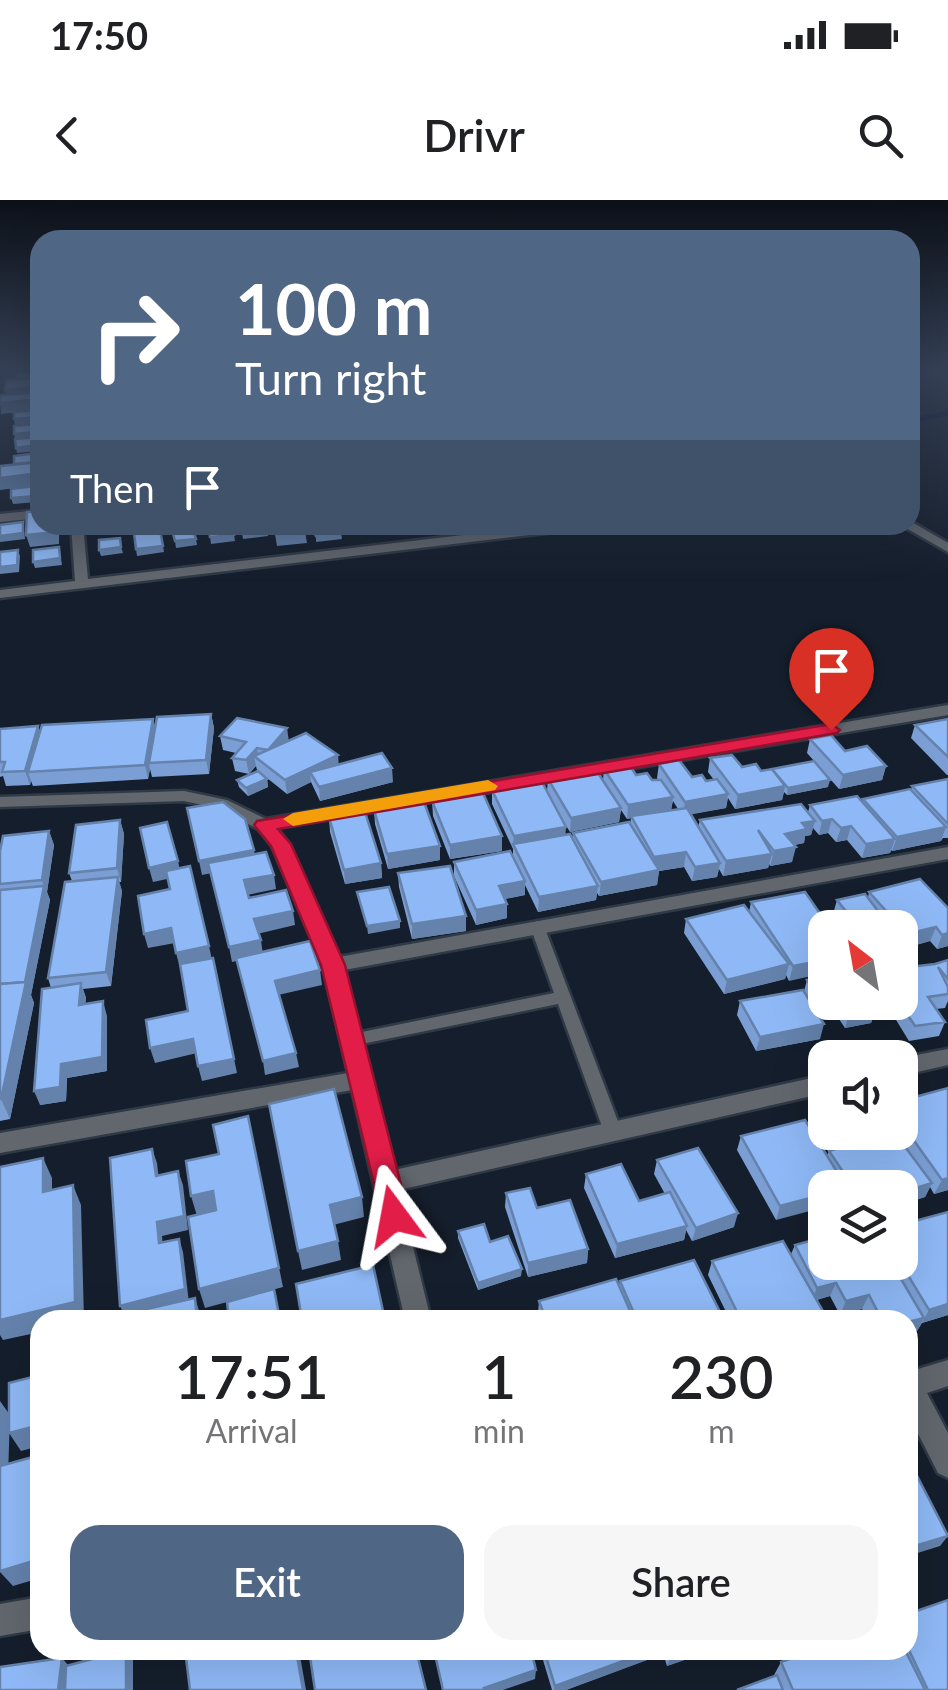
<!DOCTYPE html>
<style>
body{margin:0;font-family:Lato,sans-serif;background:#f6f6f6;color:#202124;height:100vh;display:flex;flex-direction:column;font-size:38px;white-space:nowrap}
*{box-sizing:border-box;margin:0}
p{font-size:32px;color:#757577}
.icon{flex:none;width:55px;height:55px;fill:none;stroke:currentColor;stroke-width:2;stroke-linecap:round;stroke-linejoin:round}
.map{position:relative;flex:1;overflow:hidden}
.panel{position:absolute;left:30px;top:1110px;width:888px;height:350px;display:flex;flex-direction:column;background:#fff;border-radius:30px;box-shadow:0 10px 40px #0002}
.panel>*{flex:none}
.top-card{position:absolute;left:30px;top:30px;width:890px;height:305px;border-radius:30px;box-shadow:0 10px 40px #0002;background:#506685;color:#fff;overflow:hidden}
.needle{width:65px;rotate:329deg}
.controls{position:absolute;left:808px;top:710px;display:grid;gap:20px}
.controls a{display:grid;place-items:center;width:110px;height:110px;border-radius:20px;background:#fff;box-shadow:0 10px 40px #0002;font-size:50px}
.pin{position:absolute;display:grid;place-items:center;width:85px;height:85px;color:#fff;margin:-102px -42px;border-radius:50% 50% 50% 0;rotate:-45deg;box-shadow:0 0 10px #0007}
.pin .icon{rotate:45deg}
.me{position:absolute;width:110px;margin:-55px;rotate:347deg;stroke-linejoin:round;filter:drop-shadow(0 0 8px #0008)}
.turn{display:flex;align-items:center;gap:35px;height:210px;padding:0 40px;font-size:45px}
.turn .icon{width:130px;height:130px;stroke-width:2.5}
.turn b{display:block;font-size:70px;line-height:85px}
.then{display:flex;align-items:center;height:95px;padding:0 40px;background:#0003;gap:20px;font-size:38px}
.eta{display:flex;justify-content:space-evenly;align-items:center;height:170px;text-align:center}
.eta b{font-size:60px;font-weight:600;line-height:70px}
.button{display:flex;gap:20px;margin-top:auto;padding:20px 40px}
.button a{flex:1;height:115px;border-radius:30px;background:#506685;color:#fff;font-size:40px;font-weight:600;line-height:115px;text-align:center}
.button a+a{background:#f6f6f6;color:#202124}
.status{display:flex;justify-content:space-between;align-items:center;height:70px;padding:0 50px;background:#fff;direction:ltr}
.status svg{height:28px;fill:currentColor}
header{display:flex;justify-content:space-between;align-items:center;height:130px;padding:0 40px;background:#fff;font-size:45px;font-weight:600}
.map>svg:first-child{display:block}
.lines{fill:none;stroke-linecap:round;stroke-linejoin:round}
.stream{stroke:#000d31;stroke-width:5}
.lane-casing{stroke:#303946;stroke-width:5}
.street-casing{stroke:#303946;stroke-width:5}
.lane{fill:#62676e;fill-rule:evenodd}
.street{fill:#62676e;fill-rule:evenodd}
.wall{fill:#7b9fd4;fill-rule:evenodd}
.shaded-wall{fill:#6482ac}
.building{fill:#8fb9f6;stroke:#6482ac;stroke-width:2.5}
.route{fill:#e11d48;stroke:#92132f;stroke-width:2.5}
.slow{fill:#f59e0b}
</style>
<div class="status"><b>17:50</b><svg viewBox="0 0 49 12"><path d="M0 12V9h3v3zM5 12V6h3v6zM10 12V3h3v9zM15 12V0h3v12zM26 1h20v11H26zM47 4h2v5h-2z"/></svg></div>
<header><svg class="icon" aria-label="back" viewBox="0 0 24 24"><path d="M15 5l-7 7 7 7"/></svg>Drivr<svg class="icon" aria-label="search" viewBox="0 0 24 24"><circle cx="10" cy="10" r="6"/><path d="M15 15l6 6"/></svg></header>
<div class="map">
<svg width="948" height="1490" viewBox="0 0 948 1490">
<rect width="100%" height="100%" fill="#151e2c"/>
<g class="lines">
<polyline class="stream" points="910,221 948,213"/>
<g class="lane-casing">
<polygon id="lane" points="537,721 544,726 622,932 619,937 613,939 607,937 604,932 558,804 352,846 346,844 344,840 346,836 352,834 554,793 530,726"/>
</g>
<g class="street-casing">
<g id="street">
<polygon points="40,310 40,318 0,322 0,314"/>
<polygon points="910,321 948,343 948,352 906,328 904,325 910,325"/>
<polygon points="71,325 83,325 88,379 548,325 585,325 579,329 0,398 0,390 75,381"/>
<polygon points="948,505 948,515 277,628 289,644 339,757 948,647 948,659 344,770 394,970 825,875 825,893 399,990 431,1120 405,1120 352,890 0,953 0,933 348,873 323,765 272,646 258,629 216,608 184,601 0,607 0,597 184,591 227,600 266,619"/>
<polygon points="948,849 948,865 900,876 900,858"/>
<polygon points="948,1160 948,1186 927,1193 948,1233 948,1278 938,1273 908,1214 908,1172"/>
<polygon points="40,1397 40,1429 0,1436 0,1404"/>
</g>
</g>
<use href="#lane" class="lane"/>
<use href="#street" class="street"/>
</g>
<g class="wall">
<polygon points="211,514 214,528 209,574 152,577 150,569 148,579 33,586 31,581 30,585 6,586 3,576 0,577 0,529 38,526 40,533 153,519 155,526"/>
<polygon points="948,519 948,575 947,575 911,538 915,525"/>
<polygon points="220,536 289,541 339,565 393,582 320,601 311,582 287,594 257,570 256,566 249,574 235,571 232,558 236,553 223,550"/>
<polygon points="810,539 886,566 882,580 839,589 807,553"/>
<path d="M710,558L828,587L787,595L784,592L782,600L735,609L728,598L726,608L690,614L698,627L700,620L808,612L810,605L862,602L863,599L911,590L912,586L948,579V638H943L941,641L892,651L891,650L890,653L862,658L847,640L836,642L828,633L819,635L813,628L811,635L805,636L804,643L794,645L792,662L770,666L769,664L768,668L723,676L719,669L717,677L692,681L684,667L659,671L657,685L599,696L597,693L596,700L538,712L525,685V695L505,699L507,704V718L476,725L454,676V662L513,655V649L492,604V590L547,591L548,579L603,580L604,569L652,580H658L657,578L659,564L706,581L714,580L708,572ZM673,601L678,609L671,610ZM554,606L570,632L619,622L621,610L627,619L631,618L630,624L573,633L572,639L565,635Z"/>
<polygon points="267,579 268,587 248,596 239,587 237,580"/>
<polygon points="432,601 502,636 502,651 450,659 433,616"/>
<polygon points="374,610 440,646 440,660 388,669 375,624"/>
<polygon points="329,617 381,663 382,678 345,684 330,632"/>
<polygon points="120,620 124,634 121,682 119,682 122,691 111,786 83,789 86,798 85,804 107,816 107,871 67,878 66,901 40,905 51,788 48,778 72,681 69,673"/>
<polygon points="49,631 54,645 47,692 50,700 31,795 34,803 10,919 0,921 0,651"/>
<polygon points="398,673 466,731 412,739 399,687"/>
<polygon points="869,692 947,707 948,706 948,746 937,749 930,741 902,749 900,747 900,728 830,728 833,718 835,717 833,714 837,700 868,698"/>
<polygon points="751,702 830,728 789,781 786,775 785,779 724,794 684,733 686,719 749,712"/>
<polygon points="948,760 948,801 945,808 936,809 945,822 939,836 909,841 885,802 900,802 935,764"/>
<polygon points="807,780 825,802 882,802 879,811 875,812 871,823 845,828 837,816 821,819 820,839 756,851 737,815 740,801 804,791"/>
<polygon points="900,901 948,990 934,994 930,987 925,997 900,1005 900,988 825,988 776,1020 737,950 741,936 827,956 829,951 858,942 851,932 900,932"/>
<polygon points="657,960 734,1027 692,1041 686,1030 684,1040 615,1058 584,988 586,974 639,1001 665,994 654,974"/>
<polygon points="506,993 537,1008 588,1049 587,1063 528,1077 505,1007"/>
<polygon points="948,1012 948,1115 922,1123 917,1131 908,1134 908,1120 868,1120 862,1109 840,1115 830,1096 817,1100 828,1120 730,1120 708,1075 712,1061 791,1054 795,1045 825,1062 900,1062"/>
<polygon points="458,1031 490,1042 521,1076 478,1090 458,1038"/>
<polygon points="620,1081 724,1120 540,1120 538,1114 539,1101 619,1085"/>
<polygon points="908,1414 948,1490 738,1490 773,1477 781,1462 815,1450 908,1450"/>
<polygon points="540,1450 658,1450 655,1457 566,1490 552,1490"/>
<polygon points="662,1450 713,1450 667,1466"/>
</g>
<g class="shaded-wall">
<polygon points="15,170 35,170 35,172 16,174"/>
<polygon points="40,187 40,198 8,201 5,190"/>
<polygon points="40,199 40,210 1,214 0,203"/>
<polygon points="40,217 40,223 15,225 14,219"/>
<polygon points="35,224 36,237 15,239 14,234"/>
<polygon points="38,237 39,251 17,253 16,248"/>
<polygon points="40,273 40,285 0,290 0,278"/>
<polygon points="35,286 37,302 13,304 11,298"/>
<polygon points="23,322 25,339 0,342 0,336"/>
<polygon points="56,325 59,325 59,344 30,347 26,335"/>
<polygon points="113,325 126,325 126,330 101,333 100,326"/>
<polygon points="168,325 196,325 197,327 169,330"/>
<polygon points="348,325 366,325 367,329 349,331"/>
<polygon points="394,325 403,325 403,330 381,333 381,327"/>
<polygon points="267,330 268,336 243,339 242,333"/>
<polygon points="305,331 307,343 277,346 275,334"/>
<polygon points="341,332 342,339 316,342 316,336"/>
<polygon points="234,335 235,341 211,344 210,337"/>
<polygon points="196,339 197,345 176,348 175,341"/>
<polygon points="163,346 164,352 137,356 136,349"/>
<polygon points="59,347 62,365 35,368 33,362"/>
<polygon points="121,347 123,353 101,356 99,350"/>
<polygon points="18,350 20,356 19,372 0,374 0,367"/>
<polygon points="211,514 214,528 209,574 206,560"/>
<polygon points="153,519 156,532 149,563 150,569 148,579 145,565"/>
<polygon points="38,526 43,540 28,572 31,581 30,585 25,571"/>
<polygon points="287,528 289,542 268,550"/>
<polygon points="257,548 259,560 254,556 256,566 249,574 246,560"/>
<polygon points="338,555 339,569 310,572 311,582 287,594 285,580"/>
<polygon points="886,566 882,580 839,589 843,575"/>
<polygon points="392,568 393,582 320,601 319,587"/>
<polygon points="267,579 268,587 248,596 246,588"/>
<polygon points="830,580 828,587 787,595 788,588"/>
<polygon points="785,586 782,600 735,609 738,595"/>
<polygon points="728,594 726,608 683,616 685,602"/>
<polygon points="673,597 671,611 627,619 628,605"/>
<polygon points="621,608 619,622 570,632 571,618"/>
<polygon points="832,619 828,633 819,635 822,621"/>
<polygon points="120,620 124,634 121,682 117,668"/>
<polygon points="815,621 811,635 805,636 804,643 781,648 785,634 802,623"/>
<polygon points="851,626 847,640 836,642 841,628"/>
<polygon points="566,627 565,641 513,645 514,636"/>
<polygon points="946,627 941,641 892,651 897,637"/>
<polygon points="49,631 54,645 47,692 50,700 31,795 34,803 10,919 1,899 44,687 42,680"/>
<polygon points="502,636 502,651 450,659 450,645"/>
<polygon points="895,639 890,653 862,658 866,644"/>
<polygon points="440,646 440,660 388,669 387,654"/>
<polygon points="796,647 792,662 770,666 774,651"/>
<polygon points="254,650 256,664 202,675 199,661"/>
<polygon points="686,652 684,667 659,671 657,685 599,696 601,682 652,672 654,657"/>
<polygon points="772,654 768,668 723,676 726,661"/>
<polygon points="178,661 181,676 153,682 149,668"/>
<polygon points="381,663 382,678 345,684 344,670"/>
<polygon points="720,663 717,677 692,681 695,667"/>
<polygon points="274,675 276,689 247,695 244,680"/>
<polygon points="118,677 122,691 111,786 106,772"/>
<polygon points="525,681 525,695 498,700 499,686"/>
<polygon points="598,686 596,700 538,712 539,697"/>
<polygon points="507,704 507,718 476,725 476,710"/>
<polygon points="293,711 295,725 257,734 254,719"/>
<polygon points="466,716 466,731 412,739 412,724"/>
<polygon points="400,721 400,728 368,734 367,726"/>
<polygon points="936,727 930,741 902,749 907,734"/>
<polygon points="171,728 175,743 148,748 144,734"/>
<polygon points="948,733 948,746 937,749 942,735"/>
<polygon points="261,740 263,755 232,762 229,747"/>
<polygon points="209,746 212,760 180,768 176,753"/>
<polygon points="213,758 237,873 202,881 198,866"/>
<polygon points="825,760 825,773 789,781 793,766"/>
<polygon points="789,764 785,779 724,794 727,780"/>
<polygon points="320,770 322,785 278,795 275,781"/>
<polygon points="81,783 86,798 84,819 79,805"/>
<polygon points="103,801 107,816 107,871 67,878 66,901 40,905 34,891 61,864"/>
<polygon points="836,802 841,802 837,816 818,820 823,805"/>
<polygon points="870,802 882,802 879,811 875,812 871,823 845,828 849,814"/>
<polygon points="824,824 820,839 756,851 760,837"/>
<polygon points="193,839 197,853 155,863 150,848"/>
<polygon points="296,853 299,867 265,875 263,861"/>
<polygon points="248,916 283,1087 205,1108 199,1089"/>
<polygon points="152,949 157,963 160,990 156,976"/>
<polygon points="43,958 52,978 52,1012 43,992"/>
<polygon points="178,971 183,985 188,1030 162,1036 164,1057 159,1043 157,1022"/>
<polygon points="896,977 891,988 864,988"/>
<polygon points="948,978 948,990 934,994 942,980"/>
<polygon points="932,983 925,997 900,1005 906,991"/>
<polygon points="73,985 81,1005 84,1120 40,1120 40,1132 3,1140 0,1135 0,1120"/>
<polygon points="213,991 219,1011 197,1016 191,996"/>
<polygon points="825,994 825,1007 776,1020 780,1006"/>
<polygon points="362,997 364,1017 333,1025 330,1005"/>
<polygon points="738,1013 734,1027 692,1041 696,1028"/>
<polygon points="687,1026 684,1040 615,1058 617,1044"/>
<polygon points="179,1039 183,1052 189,1103 126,1119 120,1106"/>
<polygon points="338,1041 341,1060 302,1070 298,1051"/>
<polygon points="588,1049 587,1063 528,1077 528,1063"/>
<polygon points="522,1069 521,1076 478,1090 478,1083"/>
<polygon points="836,1083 830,1096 811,1101 817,1088"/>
<polygon points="869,1095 862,1109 840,1115 846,1101"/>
<polygon points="195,1098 201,1117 202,1120 197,1120"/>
<polygon points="948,1104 948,1115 922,1123 929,1110"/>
<polygon points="924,1118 917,1131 908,1134 908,1122"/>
<polygon points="0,1201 10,1215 5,1369 40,1359 40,1378 13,1386 0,1372"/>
<polygon points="40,1225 40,1246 21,1251 9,1233"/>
<polygon points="948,1336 940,1346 908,1356 908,1348"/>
<polygon points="126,1450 133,1460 133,1490 126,1490"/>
<polygon points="296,1450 299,1450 306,1490 303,1490"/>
<polygon points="653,1450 658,1450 655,1457 566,1490 554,1490 555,1486"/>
<polygon points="691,1450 713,1450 667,1466 671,1457"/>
<polygon points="62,1458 74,1472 72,1490 58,1490"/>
<polygon points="536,1470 535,1479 503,1490 484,1490 484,1488"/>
</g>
<g class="building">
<polygon points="40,171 40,177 16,179 16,173"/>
<polygon points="40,177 40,187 5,190 6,180"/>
<polygon points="40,192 40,199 0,203 0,195"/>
<polygon points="40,210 40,217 14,219 14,212"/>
<polygon points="35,224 35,232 14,234 14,226"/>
<polygon points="38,237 38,245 16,248 15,239"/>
<polygon points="37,253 37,262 14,264 14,256"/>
<polygon points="40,262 40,273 0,278 0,266"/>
<polygon points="35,286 36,296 11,298 11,289"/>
<polygon points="40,311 40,325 56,325 56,332 26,335 27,312"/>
<polygon points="23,322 23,333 0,336 0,325"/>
<polygon points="231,325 234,335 210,337 208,326"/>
<polygon points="240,325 265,325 267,330 242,333"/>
<polygon points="273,325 304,325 305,331 275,334"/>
<polygon points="311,325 338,325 341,332 316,336"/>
<polygon points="192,327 196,339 175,341 172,330"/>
<polygon points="160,330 163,346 136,349 134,333"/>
<polygon points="120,338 121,347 99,350 99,340"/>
<polygon points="59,347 60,358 33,362 33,350"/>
<polygon points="18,350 17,365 0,367 0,352"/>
<polygon points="211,514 206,560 149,563 157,517"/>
<polygon points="237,518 287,528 268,550 257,548 246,560 232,558 246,542 220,536"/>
<polygon points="153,519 145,565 28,572 42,525"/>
<polygon points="948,519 948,557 915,525"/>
<polygon points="38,526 25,571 2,572 5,562 0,562 0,529"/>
<polygon points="306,533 338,555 285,580 254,556"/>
<polygon points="831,535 845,551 867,546 886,566 843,575 810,539"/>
<polygon points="382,553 392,568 319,587 310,572"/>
<polygon points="732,555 742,567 756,564 761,571 772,569 785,586 738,595 710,558"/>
<polygon points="679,560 692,577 702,575 706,581 717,579 728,594 685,602 659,564"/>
<polygon points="814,561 830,580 788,588 772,569"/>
<polygon points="629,564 636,575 647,573 652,580 661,580 673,597 628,605 604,569"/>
<polygon points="596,570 621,608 571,618 548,579"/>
<polygon points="258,571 267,579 246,588 237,580"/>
<polygon points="948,579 948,624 912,586"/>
<polygon points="542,582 566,627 514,636 492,590"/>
<polygon points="910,589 946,627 897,637 863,599"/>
<polygon points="483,593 502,636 450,645 432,601"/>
<polygon points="857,596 895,639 866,644 851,626 841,628 832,619 822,621 810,605"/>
<polygon points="223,602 245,619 254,650 199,661 187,608"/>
<polygon points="424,602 440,646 387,654 374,610"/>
<polygon points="801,604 815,621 802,623 807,629 785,634 796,647 774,651 758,630 772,654 726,661 700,620"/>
<polygon points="687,608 720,663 695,667 686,652 654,657 631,616"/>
<polygon points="365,612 381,663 344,670 329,617"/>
<polygon points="120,620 117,668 69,673 76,625"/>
<polygon points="167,622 178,661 149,668 140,628"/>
<polygon points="629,622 659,670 601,682 573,633"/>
<polygon points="49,631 42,680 0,684 0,651 3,636"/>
<polygon points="570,634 598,686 539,697 513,644"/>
<polygon points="510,651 525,681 499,686 507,704 476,710 454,662"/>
<polygon points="266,652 274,675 244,680 249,698 286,690 293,711 254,719 261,740 229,747 208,663"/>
<polygon points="190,666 209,746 176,753 171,728 144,734 138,696 170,689 166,671"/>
<polygon points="450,666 466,716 412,724 398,673"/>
<polygon points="118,677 106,772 48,778 65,682"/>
<polygon points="920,679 948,708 948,733 942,735 936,727 907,734 869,692"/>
<polygon points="44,686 25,782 0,784 0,690"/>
<polygon points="389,687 400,721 367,726 357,692"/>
<polygon points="805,692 830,728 825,728 825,760 793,766 751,702"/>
<polygon points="865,694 891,728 840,728 833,718 849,715 837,700"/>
<polygon points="744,705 789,764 727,780 686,719"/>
<polygon points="310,741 320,770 275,781 296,853 263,861 236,758"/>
<polygon points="213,758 234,859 198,866 193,839 150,848 146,820 188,811 180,764"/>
<polygon points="948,760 948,779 938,767 948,787 948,794 928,797 945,822 915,826 899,802 900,768 935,764"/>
<polygon points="825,777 825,802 836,802 823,805 807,780"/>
<polygon points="26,782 1,899 0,899 0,784"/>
<polygon points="81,783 79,805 103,801 102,857 61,864 60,887 34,891 42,789"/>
<polygon points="803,790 824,824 760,837 740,801"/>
<polygon points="842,802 873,802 877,809 849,814"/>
<polygon points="948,888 948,978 942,980 900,921 900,901"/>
<polygon points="334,889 362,997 330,1005 338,1041 298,1051 269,904"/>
<polygon points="248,916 279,1068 199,1089 188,1017 216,1010 213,991 191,996 186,961 219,954 213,925"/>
<polygon points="805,920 847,988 825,988 825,994 780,1006 741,936"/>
<polygon points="867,932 894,932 932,983 906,991 896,977 864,988 854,988 829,951 871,938"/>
<polygon points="698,948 738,1013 696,1028 657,960"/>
<polygon points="152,949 156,976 178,971 184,1016 157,1022 159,1043 179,1039 185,1089 120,1106 110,958"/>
<polygon points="43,958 43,992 73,985 75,1102 0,1120 0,967"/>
<polygon points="621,964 639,1001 670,992 687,1026 617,1044 586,974"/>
<polygon points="530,988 537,1008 570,1000 588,1049 528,1063 506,993"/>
<polygon points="948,1012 948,1104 929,1110 900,1062 900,1025"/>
<polygon points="484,1024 490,1042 508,1036 522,1069 478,1083 458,1031"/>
<polygon points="825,1037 825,1062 891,1062 924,1118 908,1122 908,1120 882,1120 869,1095 846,1101 836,1083 817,1088 795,1045"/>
<polygon points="783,1041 828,1120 741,1120 712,1061"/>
<polygon points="694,1060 724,1120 637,1120 620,1081"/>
<polygon points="373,1065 385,1120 302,1120 296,1084"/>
<polygon points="616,1079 634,1120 546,1120 539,1101"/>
<polygon points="274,1089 280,1120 229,1120 227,1102"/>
<polygon points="195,1098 197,1120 107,1120 107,1118"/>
<polygon points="40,1175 40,1225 9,1233 9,1183"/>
<polygon points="40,1255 40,1359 0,1371 0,1266"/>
<polygon points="912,1266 948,1336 908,1348 908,1267"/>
<polygon points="948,1400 948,1490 928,1490 908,1448 908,1414"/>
<polygon points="126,1450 126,1490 65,1490 66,1466"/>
<polygon points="185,1450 296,1450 303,1490 190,1490"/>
<polygon points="309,1450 416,1450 426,1490 315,1490"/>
<polygon points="434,1450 531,1450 536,1470 484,1488 485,1490 443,1490"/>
<polygon points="544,1450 653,1450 555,1486"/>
<polygon points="669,1450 691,1450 671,1457"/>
<polygon points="815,1450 905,1450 925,1490 793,1490 781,1462"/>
<polygon points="62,1458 58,1490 0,1490 0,1467"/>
<polygon points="777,1475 783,1490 737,1490"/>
</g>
<linearGradient id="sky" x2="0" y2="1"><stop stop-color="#0c1018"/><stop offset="0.45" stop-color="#354156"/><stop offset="1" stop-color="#354156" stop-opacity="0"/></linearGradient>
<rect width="948" height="378" fill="url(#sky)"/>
<polygon class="route" points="831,524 840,530 837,533 278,629 291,644 345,765 409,1016 405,1025 394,1029 384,1025 321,765 271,646 254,625 257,621"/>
<polygon class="slow" points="488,580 498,586 495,590 293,626 283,619 293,613"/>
</svg>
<div class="controls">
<a><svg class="needle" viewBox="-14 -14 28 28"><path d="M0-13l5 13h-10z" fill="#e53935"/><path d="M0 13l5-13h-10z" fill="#757577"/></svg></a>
<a><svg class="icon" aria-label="sound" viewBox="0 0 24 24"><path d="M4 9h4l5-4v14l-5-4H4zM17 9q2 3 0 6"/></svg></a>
<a><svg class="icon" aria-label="layers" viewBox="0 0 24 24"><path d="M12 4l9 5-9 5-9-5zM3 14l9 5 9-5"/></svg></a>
</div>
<div class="pin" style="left:831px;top:530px;background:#d93025"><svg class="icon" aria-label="arrive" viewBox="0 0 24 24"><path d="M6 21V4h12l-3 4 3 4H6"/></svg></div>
<svg class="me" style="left:394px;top:1016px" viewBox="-20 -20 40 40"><path d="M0-17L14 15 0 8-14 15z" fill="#e11d48" stroke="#fff" stroke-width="4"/></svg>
<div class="top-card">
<div class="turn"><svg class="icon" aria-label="right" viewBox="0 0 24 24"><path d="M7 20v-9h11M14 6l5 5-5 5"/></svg><div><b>100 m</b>Turn right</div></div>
<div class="then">Then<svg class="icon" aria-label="arrive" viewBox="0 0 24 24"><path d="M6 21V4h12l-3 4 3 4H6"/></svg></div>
</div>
<section class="panel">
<div class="eta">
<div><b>17:51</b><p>Arrival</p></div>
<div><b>1</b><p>min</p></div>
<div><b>230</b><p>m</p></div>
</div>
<div class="button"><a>Exit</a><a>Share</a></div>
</section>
</div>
